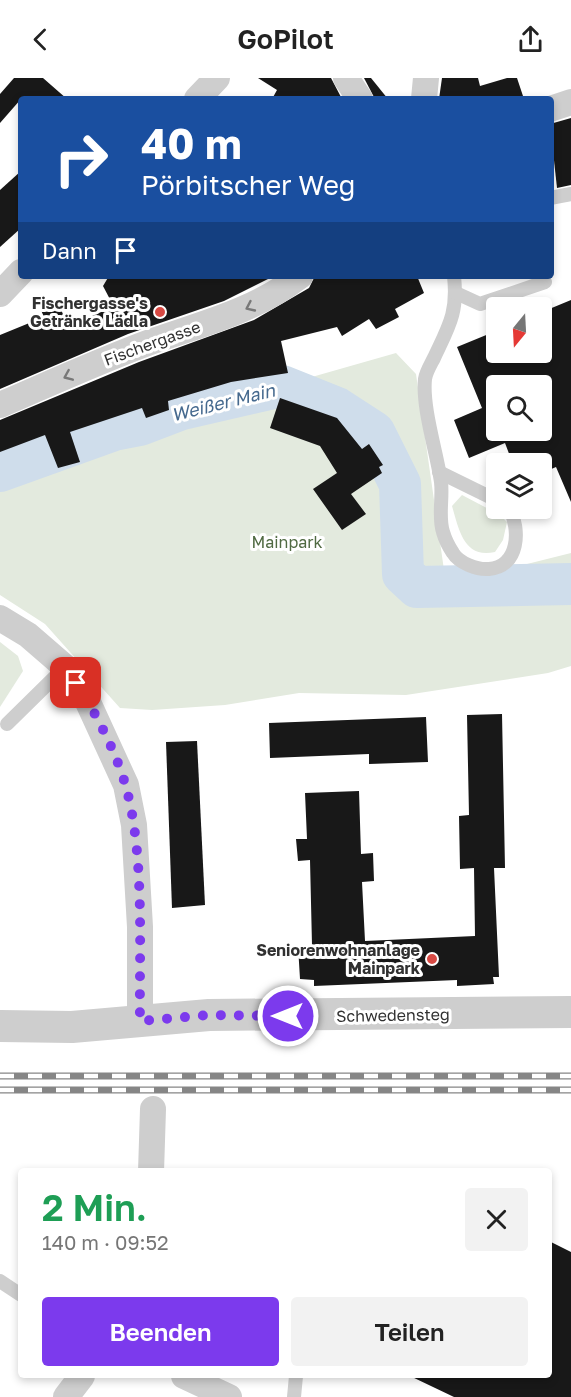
<!DOCTYPE html>
<html lang="de">
<meta charset="utf-8">
<style>
body{margin:0;font-family:"Golos Text",sans-serif;background:#f2f2f2;color:#222;height:100vh;display:flex;flex-direction:column;font-size:22px;white-space:nowrap}
*{box-sizing:border-box;margin:0}
p{font-size:20px;color:#767676}
.icon{flex:none;width:33px;height:33px;fill:none;stroke:currentColor;stroke-width:2;stroke-linecap:round;stroke-linejoin:round}
.map{position:relative;flex:1;overflow:hidden}
.panel{position:absolute;left:18px;top:1090px;width:534px;height:210px;display:flex;flex-direction:column;background:#fff;border-radius:6px;box-shadow:0 3px 9px #0003}
.panel>*{flex:none}
.guide{position:absolute;left:18px;top:18px;width:536px;height:183px;border-radius:6px;box-shadow:0 3px 9px #0003;background:#1a4fa0;color:#fff;overflow:hidden}
.needle{width:39px;rotate:198deg}
.tools{position:absolute;left:486px;top:219px;display:grid;gap:12px}
.tools a{display:grid;place-items:center;width:66px;height:66px;border-radius:6px;background:#fff;box-shadow:0 3px 9px #0003;font-size:30px}
.pin{position:absolute;display:grid;place-items:center;width:51px;height:51px;color:#fff;margin:-26px;border-radius:12px;box-shadow:0 3px 9px #0006}
.me{position:absolute;width:66px;margin:-33px;rotate:270deg;stroke-linejoin:round;filter:drop-shadow(0 0 4px #0008)}
.turn{display:flex;align-items:center;gap:21px;height:126px;padding:0 24px;font-size:27px}
.turn .icon{width:78px;height:78px;stroke-width:2.5}
.turn b{display:block;font-size:42px;line-height:51px}
.then{display:flex;align-items:center;height:57px;padding:0 24px;background:#0003;gap:12px;font-size:22px}
.round{display:grid;place-items:center;flex:none;width:63px;height:63px;border-radius:6px;background:#f2f2f2}
.overview{display:flex;align-items:center;justify-content:space-between;height:102px;padding:0 24px}
h1{font-size:36px;font-weight:600;line-height:45px;color:#1e9e55}
.action{display:flex;gap:12px;margin-top:auto;padding:12px 24px}
.action a{flex:1;height:69px;border-radius:6px;background:#7c3aed;color:#fff;font-size:24px;font-weight:600;line-height:69px;text-align:center}
.action a+a{background:#f2f2f2;color:#222}
header{display:flex;justify-content:space-between;align-items:center;height:78px;padding:0 24px;background:#fff;font-size:27px;font-weight:600}
.map>svg:first-child{display:block}
.green{fill:#e3eade}
.lines{fill:none;stroke-linecap:round;stroke-linejoin:round}
.river{stroke:#cfddeb;stroke-width:42}
.building{fill:#181818;fill-rule:evenodd}
.service{stroke:#cecece;stroke-width:14}
.minor{stroke:#cecece;stroke-width:26}
.tertiary{stroke:#cecece;stroke-width:32}
.rail-casing{stroke:#868686;stroke-width:7}
.rail{stroke:#fff;stroke-width:4.5;stroke-dasharray:14;stroke-linecap:butt}
.oneway{stroke:#787878}
.route{stroke:#7c3aed;stroke-width:10;stroke-dasharray:0 18}
.poi-dot{fill:#d84a44;stroke:#fff;stroke-width:2}
.labels{text-anchor:middle;dominant-baseline:central;stroke-width:6;stroke-linejoin:round;paint-order:stroke}
.poi-label{font-size:16px;font-weight:bold;fill:#313131;stroke:#fff;text-anchor:end}
.street-label{font-size:16px;fill:#313131;stroke:#fff}
.park-label{font-size:16px;fill:#506a42;stroke:#fff}
.water-label{font-size:18px;font-style:italic;fill:#45698e;stroke:#fff}
</style>
<header><svg class="icon" aria-label="back" viewBox="0 0 24 24"><path d="M15 5l-7 7 7 7"/></svg>GoPilot<svg class="icon" aria-label="share" viewBox="0 0 24 24"><path d="M12 15V3M7 8l5-5 5 5M5 13v7h14v-7"/></svg></header>
<div class="map">
<svg width="571" height="1319" viewBox="0 0 571 1319">
<rect width="100%" height="100%" fill="#fff"/>
<g class="green">
<polygon points="396,275 416,296 445,499 519,488 571,475 571,588 548,595 406,617 299,615 225,627 152,632 120,630 45,546 0,517 0,408 182,336"/>
<path d="M462,417L500,437L507,444L503,462L495,474C464,481 459,452 452,428Z"/>
<polygon points="0,564 18,578 23,593 0,629"/>
</g>
<g class="lines">
<polyline class="river" points="0,393 114,352 140,347 182,331 282,308 337,330 374,354 400,406 403,496 417,509 571,506"/>
</g>
<g class="building">
<polygon points="14,0 43,0 67,21 21,21 0,45 0,16"/>
<polygon points="258,0 331,0 342,21 272,21 277,12"/>
<polygon points="364,0 371,0 388,21 375,21"/>
<polygon points="442,0 478,0 480,8 507,0 517,0 524,21 439,21"/>
<polygon points="571,40 571,107 557,110 550,46"/>
<polygon points="21,93 21,150 0,169 0,112"/>
<polygon points="109,198 274,198 224,223 128,256 0,311 0,257 44,239 40,230 57,223 68,247 114,229 103,208"/>
<polygon points="315,198 417,198 424,215 395,231 399,239 376,251 369,241 342,258 337,249 281,263 288,295 231,304 168,323 169,332 146,340 142,330 70,354 80,384 58,390 45,357 0,374 0,342 139,284 254,242 309,210"/>
<path d="M571,222V424L556,389L542,395V386H513L505,365L469,380L454,342L482,330L457,269L496,253V274H542V234ZM496,308H542V352H496Z"/>
<polygon points="280,320 337,340 362,371 369,366 383,387 379,389 382,395 351,416 366,436 342,452 313,411 337,395 320,368 270,350"/>
<polygon points="502,636 505,790 494,790 499,899 493,899 494,906 457,908 457,902 314,908 314,902 300,901 298,868 312,867 310,782 298,783 296,761 307,761 305,715 359,713 361,776 373,775 374,803 362,804 365,863 475,858 474,790 460,791 459,738 469,737 467,637"/>
<polygon points="426,639 428,684 369,686 369,676 270,680 269,645"/>
<polygon points="197,663 205,827 172,830 166,664"/>
<polygon points="549,1163 571,1174 571,1319 454,1319 410,1298 549,1298"/>
</g>
<g class="lines">
<g class="service">
<polyline points="550,120 571,116"/>
<path d="M454,198C458,235 449,248 434,280C431,286 426,294 425,301C422,330 437,375 441,404C443,420 438,439 443,454C445,461 449,469 453,475C459,485 477,492 489,491C519,489 521,451 509,430"/>
<polyline points="456,215 480,226 545,204"/>
<polyline points="439,394 496,422"/>
<polyline points="7,646 65,589"/>
<polyline points="0,1203 21,1217"/>
<polyline points="294,1319 296,1298"/>
</g>
<g class="minor">
<polyline points="346,0 360,21"/>
<polyline points="197,21 217,0"/>
<polyline points="424,21 426,0"/>
<polyline points="550,31 571,24"/>
<polyline points="0,216 21,194"/>
<path d="M0,327C51,305 101,282 153,263C205,245 256,232 300,198"/>
<polyline points="0,540 28,557 65,589 87,622 126,707 134,747 140,849 140,943"/>
<polyline points="151,1094 153,1031"/>
<polyline points="184,1298 229,1319"/>
<polyline points="66,1319 82,1298"/>
</g>
<polyline class="tertiary" points="0,948 72,949 209,937 571,934"/>
<g class="rail-casing">
<g id="rail">
<polyline points="0,998 571,998"/>
<polyline points="0,1012 571,1012"/>
</g>
</g>
<use href="#rail" class="rail"/>
</g>
<defs><path id="oneway-chevron" d="M-2-3.5L2.5 0L-2 3.5" fill="none" stroke-width="1.6" stroke-linecap="round" stroke-linejoin="round" transform="scale(1.5)"/></defs>
<g class="oneway">
<use href="#oneway-chevron" transform="translate(250 229) rotate(155)"/>
<use href="#oneway-chevron" transform="translate(68 298) rotate(157)"/>
</g>
<g class="lines">
<path class="route" d="M76,605C95,633 117,676 126,709C145,778 139,871 140,943L209,937L288,938"/>
</g>
<g class="poi-dot">
<circle cx="160" cy="234" r="6"/>
<circle cx="432" cy="881" r="6"/>
</g>
<g class="labels">
<g class="poi-label">
<text x="148" y="225">Fischergasse's<tspan x="148" dy="18">Getränke Lädla</tspan></text>
<text x="420" y="872">Seniorenwohnanlage<tspan x="420" dy="18">Mainpark</tspan></text>
</g>
<g class="street-label">
<text transform="translate(152 265) rotate(-20)">Fischergasse</text>
<text transform="translate(393 937) rotate(-1)">Schwedensteg</text>
</g>
<g class="park-label">
<text x="287" y="464">Mainpark</text>
</g>
<g class="water-label">
<text transform="translate(223 324) rotate(-14)">Weißer Main</text>
</g>
</g>
</svg>
<div class="tools">
<a><svg class="needle" viewBox="-14 -14 28 28"><path d="M0-13l5 13h-10z" fill="#e53935"/><path d="M0 13l5-13h-10z" fill="#767676"/></svg></a>
<a><svg class="icon" aria-label="search" viewBox="0 0 24 24"><circle cx="10" cy="10" r="6"/><path d="M15 15l6 6"/></svg></a>
<a><svg class="icon" aria-label="layers" viewBox="0 0 24 24"><path d="M12 4l9 5-9 5-9-5zM3 14l9 5 9-5"/></svg></a>
</div>
<div class="pin" style="left:76px;top:605px;background:#d93025"><svg class="icon" aria-label="arrive" viewBox="0 0 24 24"><path d="M6 21V4h12l-3 4 3 4H6"/></svg></div>
<svg class="me" style="left:288px;top:938px" viewBox="-20 -20 40 40"><circle r="17" fill="#7c3aed" stroke="#fff" stroke-width="3"/><path d="M0-11L8 9 0 5-8 9z" fill="#fff"/></svg>
<div class="guide">
<div class="turn"><svg class="icon" aria-label="right" viewBox="0 0 24 24"><path d="M7 20v-9h11M14 6l5 5-5 5"/></svg><div><b>40 m</b>Pörbitscher Weg</div></div>
<div class="then">Dann<svg class="icon" aria-label="arrive" viewBox="0 0 24 24"><path d="M6 21V4h12l-3 4 3 4H6"/></svg></div>
</div>
<section class="panel">
<div class="overview"><div><h1>2 Min.</h1><p>140 m · 09:52</p></div><a class="round"><svg class="icon" aria-label="close" viewBox="0 0 24 24"><path d="M6 6l12 12M18 6L6 18"/></svg></a></div>
<div class="action"><a>Beenden</a><a>Teilen</a></div>
</section>
</div>
